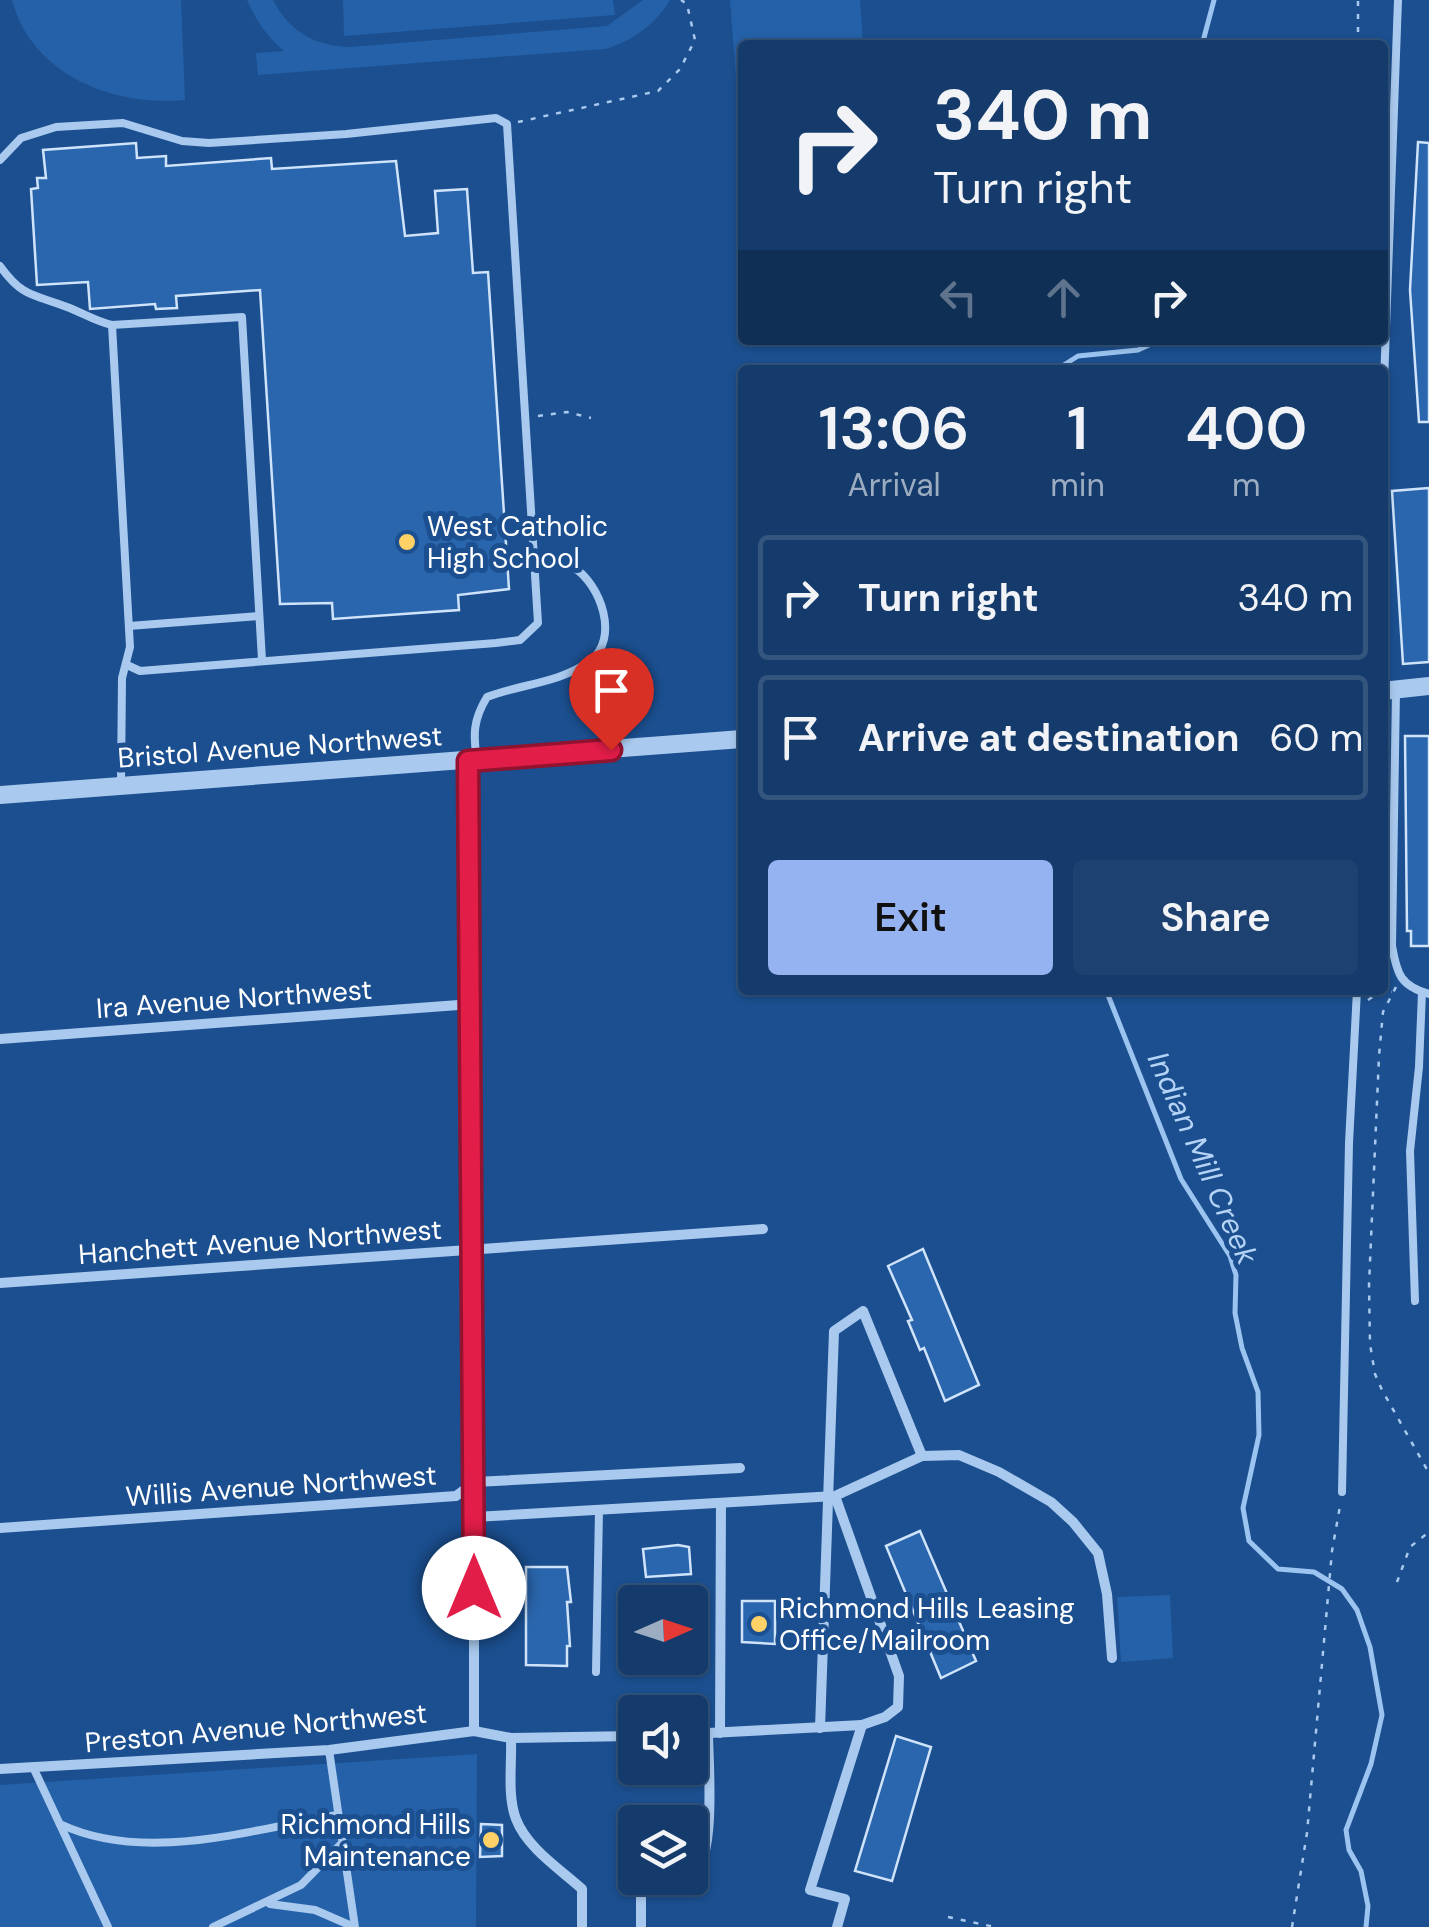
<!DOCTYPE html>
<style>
body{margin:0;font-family:"DM Sans",sans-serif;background:#1d4271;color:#f1f3f6;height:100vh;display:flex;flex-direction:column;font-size:38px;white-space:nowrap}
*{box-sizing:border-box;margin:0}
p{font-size:32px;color:#9dadc1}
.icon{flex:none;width:55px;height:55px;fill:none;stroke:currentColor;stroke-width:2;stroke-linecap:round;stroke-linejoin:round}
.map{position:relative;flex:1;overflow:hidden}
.sheet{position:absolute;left:738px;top:365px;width:650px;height:630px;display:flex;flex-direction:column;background:#143b6b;border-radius:10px;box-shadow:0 2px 8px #0004,0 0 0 2px #33557e}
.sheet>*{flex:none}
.banner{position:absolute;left:738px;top:40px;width:650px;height:305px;border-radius:10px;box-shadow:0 2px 8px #0004,0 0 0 2px #33557e;background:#143b6b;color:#f1f3f6;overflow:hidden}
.needle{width:65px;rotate:87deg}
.buttons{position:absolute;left:618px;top:1585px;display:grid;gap:20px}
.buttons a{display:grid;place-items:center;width:90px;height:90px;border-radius:10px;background:#143b6b;box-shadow:0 2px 8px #0004,0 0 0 2px #33557e;font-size:50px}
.pin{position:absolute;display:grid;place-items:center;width:85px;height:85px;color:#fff;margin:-102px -42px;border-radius:50% 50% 50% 0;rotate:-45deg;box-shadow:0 0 10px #0007}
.pin .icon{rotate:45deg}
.me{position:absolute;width:110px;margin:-55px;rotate:0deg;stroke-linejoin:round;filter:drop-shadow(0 0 8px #0008)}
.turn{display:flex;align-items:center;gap:35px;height:210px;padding:0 30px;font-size:45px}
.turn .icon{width:130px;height:130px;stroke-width:2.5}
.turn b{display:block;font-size:70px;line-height:85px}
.lanes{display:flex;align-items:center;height:95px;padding:0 30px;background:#0003;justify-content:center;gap:50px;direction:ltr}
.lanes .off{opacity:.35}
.eta{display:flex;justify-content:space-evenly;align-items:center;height:170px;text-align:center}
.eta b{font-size:60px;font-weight:600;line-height:70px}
.action{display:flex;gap:20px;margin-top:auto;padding:20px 30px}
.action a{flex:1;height:115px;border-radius:10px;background:#95b2f1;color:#111;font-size:40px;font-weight:600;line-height:115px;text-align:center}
.action a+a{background:#1d4271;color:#f1f3f6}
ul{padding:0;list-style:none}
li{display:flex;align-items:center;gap:30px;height:125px;margin:0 20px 15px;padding:0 10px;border:5px solid #33557e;border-radius:10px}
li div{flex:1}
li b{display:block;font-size:38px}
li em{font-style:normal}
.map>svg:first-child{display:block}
.green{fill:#2461a8}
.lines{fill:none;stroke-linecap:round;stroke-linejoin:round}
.stream{stroke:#9cc4f0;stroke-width:5}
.building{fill:#2a66ad;stroke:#cfe3fa;stroke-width:2.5}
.path{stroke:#a9c9ee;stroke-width:2.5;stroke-dasharray:5 8;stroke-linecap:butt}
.service{stroke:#a9c9ee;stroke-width:8}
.minor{stroke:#a9c9ee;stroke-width:10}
.tertiary{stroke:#a9c9ee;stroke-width:18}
.route-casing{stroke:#92132f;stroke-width:25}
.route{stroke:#e11d48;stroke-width:18}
.poi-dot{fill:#ffd166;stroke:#1b4f8f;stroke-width:4}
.labels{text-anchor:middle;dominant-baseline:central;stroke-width:10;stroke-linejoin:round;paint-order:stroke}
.poi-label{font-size:28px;fill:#fff;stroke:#1b4f8f;text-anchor:start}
.street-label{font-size:28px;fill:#fff;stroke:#1b4f8f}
.water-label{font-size:30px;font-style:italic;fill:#b5d3f5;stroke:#1b4f8f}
</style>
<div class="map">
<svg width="1429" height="1927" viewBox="0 0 1429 1927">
<rect width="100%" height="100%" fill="#1b4f8f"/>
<g class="green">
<path d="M12,0H181L185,100C115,107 32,76 12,0Z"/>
<path d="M247,0H273C290,32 314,46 351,47L607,26L643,0H670C655,25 632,41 605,49L258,75L256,53L284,51C267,36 256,21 247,0Z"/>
<polygon points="343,0 613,0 615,15 344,36"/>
<polygon points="730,0 860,0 863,45 742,45 742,160"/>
<polygon points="1170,1595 1173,1658 1121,1662 1117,1597"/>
<polygon points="477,1754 476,1927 0,1927 0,1785"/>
</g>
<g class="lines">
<g class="stream">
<polyline points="1202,45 1214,0"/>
<polyline points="1056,370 1078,356 1138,350 1160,340"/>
<polyline points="1106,990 1181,1179 1230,1256 1236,1275 1235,1313 1242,1348 1258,1392 1259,1435 1243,1508 1249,1541 1278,1569 1314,1572 1342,1589 1357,1610 1370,1647 1382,1715 1371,1764 1346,1830 1349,1850 1361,1871 1368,1906 1366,1927"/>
</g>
</g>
<g class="building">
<polygon points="1418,142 1429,143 1429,422 1419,422 1410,290"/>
<polygon points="136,143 137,158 166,156 166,166 271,158 272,169 396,161 405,236 438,233 435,191 467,189 473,273 488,272 509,589 458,595 459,610 333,619 332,603 280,604 260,290 176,296 177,308 156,309 155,304 90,309 88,282 37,285 31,189 38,188 37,178 46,178 43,150"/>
<polygon points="1429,488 1429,662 1403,664 1392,491"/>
<polygon points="1405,736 1429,736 1429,946 1411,946 1411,931 1407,931"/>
<polygon points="923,1249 979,1385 945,1401 924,1348 920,1350 908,1321 912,1320 888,1266"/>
<polygon points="920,1531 976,1661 941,1678 886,1546"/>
<polygon points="678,1545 689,1547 691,1574 646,1577 643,1549"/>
<polygon points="526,1567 567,1567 571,1602 567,1602 570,1646 567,1646 567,1666 526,1665"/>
<polygon points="742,1601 775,1601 775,1644 742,1642"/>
<polygon points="896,1736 931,1747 892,1881 855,1871"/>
<polygon points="481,1824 502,1825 502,1856 480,1857"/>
</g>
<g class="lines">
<g class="path">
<polyline points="1358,45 1358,0"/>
<polyline points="518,122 658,91 680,69 695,40 687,4 681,0"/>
<polyline points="538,416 567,412 591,418"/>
<polyline points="1396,987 1383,1012 1379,1056 1369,1285 1370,1344 1375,1374 1382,1390 1429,1473"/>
<polyline points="1368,1000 1380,992 1392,992"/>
<polyline points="1397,1582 1410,1547 1429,1532"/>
<polyline points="948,1917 995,1927"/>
<polyline points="1292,1927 1307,1833 1332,1551 1340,1506"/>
</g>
<g class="service">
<polyline points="0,160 21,138 56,127 123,123 182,141 209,143 346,134 496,118 507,124 538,623 520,640 496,643 140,671 127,665"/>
<path d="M0,266C23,298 34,294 67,307C83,313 95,321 112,325L130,647L122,678L121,783"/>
<polyline points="112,325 242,317 262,660"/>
<polyline points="1382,437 1398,0"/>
<polyline points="129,626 259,616"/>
<path d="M1396,690L1392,946C1397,975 1401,986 1429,994"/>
<path d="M477,760C473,735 473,720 487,697C521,684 560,683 590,661C620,639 601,584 573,567C563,562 546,561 535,558"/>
<polyline points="1415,1301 1410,1151 1419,1067 1422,992"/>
<polyline points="1342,1492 1349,1143 1357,990"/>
<polyline points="596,1672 599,1510"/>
<polyline points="329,1750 355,1927"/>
<polyline points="33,1767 108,1927"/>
<path d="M60,1824C145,1864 249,1830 337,1815"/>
<polyline points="270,1904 315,1910 354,1927"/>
<polyline points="213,1927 301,1885 341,1844"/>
</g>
<g class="minor">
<polyline points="468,761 474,1249 474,1731"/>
<polyline points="0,1039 472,1004"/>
<polyline points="0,1283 763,1229"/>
<polyline points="835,1496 899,1676 898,1707 885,1717 862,1725 810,1890 845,1899 837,1927"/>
<polyline points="475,1517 835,1496 922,1456 959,1455 999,1472 1051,1502 1073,1522 1098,1553 1107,1594 1112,1658"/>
<polyline points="0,1528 456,1496 475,1482 740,1468"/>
<polyline points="820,1728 834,1331 863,1311 922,1456"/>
<polyline points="720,1733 721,1503"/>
<polyline points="690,1734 862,1725"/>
<path d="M511,1738C512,1763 507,1796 516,1819C527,1848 560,1869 582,1889V1927"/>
<polyline points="0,1769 329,1750 474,1731 511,1738 635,1736"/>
<path d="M641,1927V1882C654,1882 676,1885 688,1880C718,1868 708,1762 708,1734"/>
</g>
<g class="tertiary">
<polyline points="1382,691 1429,686"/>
<polyline points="0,795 742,739"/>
</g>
</g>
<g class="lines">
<g class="route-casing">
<polyline id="route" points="474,1588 468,761 611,750"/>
</g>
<use href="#route" class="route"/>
</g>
<g class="poi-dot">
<circle cx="407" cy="542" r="10"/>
<circle cx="759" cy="1624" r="10"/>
<circle cx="491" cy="1840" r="10"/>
</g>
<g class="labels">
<g class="poi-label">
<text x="427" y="526">West Catholic<tspan x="427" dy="32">High School</tspan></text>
<text x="779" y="1608">Richmond Hills Leasing<tspan x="779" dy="32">Office/Mailroom</tspan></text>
<text x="471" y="1824" text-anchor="end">Richmond Hills<tspan x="471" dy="32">Maintenance</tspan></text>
</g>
<g class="street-label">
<text transform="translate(280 747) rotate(-4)">Bristol Avenue Northwest</text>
<text transform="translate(234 999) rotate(-4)">Ira Avenue Northwest</text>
<text transform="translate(260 1242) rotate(-4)">Hanchett Avenue Northwest</text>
<text transform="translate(281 1486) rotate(-4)">Willis Avenue Northwest</text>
<text transform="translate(256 1728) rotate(-5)">Preston Avenue Northwest</text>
</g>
<g class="water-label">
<text transform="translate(1203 1158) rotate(66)">Indian Mill Creek</text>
</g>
</g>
</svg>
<div class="buttons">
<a><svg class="needle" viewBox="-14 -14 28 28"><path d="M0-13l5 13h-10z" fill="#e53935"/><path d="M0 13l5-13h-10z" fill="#9dadc1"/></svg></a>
<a><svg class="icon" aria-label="sound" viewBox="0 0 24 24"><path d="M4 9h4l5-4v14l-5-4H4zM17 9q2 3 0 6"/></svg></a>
<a><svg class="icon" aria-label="layers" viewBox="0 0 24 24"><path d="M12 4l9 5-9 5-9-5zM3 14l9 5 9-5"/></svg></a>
</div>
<div class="pin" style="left:611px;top:750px;background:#d93025"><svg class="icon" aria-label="arrive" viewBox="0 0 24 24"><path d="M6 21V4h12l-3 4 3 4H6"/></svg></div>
<svg class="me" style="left:474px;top:1588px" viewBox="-20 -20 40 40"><circle r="19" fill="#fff"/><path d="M0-13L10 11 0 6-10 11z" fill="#e11d48"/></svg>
<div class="banner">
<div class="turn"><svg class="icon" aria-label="right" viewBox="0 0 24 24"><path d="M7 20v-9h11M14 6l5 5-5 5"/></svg><div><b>340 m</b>Turn right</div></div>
<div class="lanes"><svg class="icon off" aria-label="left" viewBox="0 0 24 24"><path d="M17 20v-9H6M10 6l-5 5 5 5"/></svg><svg class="icon off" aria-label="ahead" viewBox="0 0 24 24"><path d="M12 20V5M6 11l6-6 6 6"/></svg><svg class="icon" aria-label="right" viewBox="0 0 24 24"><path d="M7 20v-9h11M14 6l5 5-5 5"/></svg></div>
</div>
<section class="sheet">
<div class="eta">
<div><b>13:06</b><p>Arrival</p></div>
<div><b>1</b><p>min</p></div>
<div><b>400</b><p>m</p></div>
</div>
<ul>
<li><svg class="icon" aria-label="right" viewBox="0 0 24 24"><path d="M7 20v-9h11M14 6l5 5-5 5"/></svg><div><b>Turn right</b></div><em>340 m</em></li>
<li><svg class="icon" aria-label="arrive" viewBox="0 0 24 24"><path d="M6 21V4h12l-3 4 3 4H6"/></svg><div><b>Arrive at destination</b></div><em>60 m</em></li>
</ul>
<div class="action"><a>Exit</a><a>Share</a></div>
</section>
</div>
